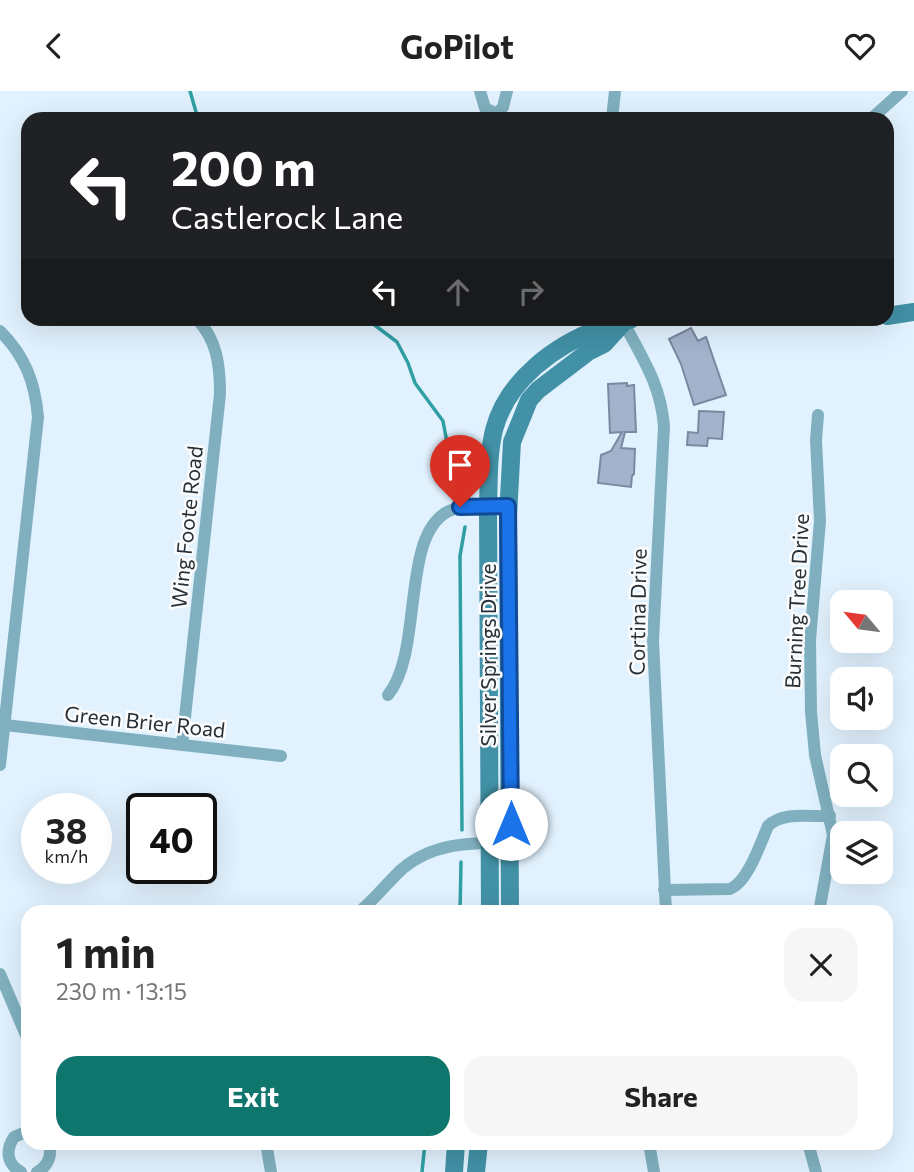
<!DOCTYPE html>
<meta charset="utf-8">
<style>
body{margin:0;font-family:Commissioner,sans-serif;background:#f6f6f6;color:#222;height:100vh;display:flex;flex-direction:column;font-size:26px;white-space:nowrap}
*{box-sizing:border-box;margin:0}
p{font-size:23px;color:#767676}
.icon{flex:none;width:38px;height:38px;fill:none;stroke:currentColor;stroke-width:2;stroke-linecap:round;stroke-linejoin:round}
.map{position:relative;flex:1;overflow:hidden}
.drawer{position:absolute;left:21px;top:814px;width:872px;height:245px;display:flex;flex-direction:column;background:#fff;border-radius:21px;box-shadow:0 7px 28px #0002}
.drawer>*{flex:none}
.hud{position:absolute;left:21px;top:21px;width:873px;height:214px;border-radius:21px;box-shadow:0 7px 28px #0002;background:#202124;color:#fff;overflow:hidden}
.needle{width:46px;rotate:299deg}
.controls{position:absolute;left:830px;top:499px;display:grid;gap:14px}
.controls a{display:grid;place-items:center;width:63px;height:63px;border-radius:14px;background:#fff;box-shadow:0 7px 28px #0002;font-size:35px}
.speed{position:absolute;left:21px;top:702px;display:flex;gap:14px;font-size:35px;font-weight:700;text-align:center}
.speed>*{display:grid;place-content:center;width:91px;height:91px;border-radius:50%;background:#fff;box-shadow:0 7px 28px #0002;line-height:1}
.speed small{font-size:18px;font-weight:400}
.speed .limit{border:4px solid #111;border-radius:10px;background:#fff;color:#111}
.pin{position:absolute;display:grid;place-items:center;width:60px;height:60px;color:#fff;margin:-72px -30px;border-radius:50% 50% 50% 0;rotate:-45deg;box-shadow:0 0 7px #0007}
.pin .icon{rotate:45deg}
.me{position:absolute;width:77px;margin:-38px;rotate:0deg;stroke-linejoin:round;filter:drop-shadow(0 0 5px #0008)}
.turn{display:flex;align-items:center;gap:24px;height:147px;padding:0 35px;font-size:32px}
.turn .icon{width:91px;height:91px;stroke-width:2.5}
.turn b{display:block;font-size:49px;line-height:60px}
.lanes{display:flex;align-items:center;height:66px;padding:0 35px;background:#0003;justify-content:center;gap:35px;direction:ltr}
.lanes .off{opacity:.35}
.round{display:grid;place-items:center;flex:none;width:74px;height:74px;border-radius:21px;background:#f6f6f6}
.summary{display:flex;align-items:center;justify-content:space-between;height:119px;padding:0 35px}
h1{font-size:42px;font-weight:700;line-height:52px}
.cta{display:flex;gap:14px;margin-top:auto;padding:14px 35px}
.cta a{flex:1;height:80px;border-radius:21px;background:#0f766e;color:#fff;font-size:28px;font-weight:700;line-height:80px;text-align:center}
.cta a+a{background:#f6f6f6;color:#222}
header{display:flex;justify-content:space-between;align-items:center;height:91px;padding:0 35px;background:#fff;font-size:32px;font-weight:700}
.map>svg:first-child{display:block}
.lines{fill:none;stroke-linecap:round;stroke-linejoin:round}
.stream{stroke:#309fa4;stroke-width:3.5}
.building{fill:#a3b3cc;stroke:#7a89a1;stroke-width:2}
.street{stroke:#80b0bf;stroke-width:12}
.secondary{stroke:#4291a6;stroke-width:18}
.route-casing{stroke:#114b97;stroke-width:18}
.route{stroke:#1a73e8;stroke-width:12}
.labels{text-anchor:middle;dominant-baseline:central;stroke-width:5;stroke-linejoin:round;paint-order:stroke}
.street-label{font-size:21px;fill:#263038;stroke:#fcfcfc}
</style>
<header><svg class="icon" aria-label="back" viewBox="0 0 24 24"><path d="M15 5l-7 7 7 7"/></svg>GoPilot<svg class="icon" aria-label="heart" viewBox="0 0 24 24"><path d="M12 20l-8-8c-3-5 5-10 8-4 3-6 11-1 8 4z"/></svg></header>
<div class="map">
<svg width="914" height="1081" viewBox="0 0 914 1081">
<rect width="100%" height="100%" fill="#e1f2fe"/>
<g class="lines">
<g class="stream">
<polyline points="190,0 198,28"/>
<polyline points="362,228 372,232 397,251 408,272 415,292 443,330 456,400"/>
<polyline points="462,739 460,465 465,436"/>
<polyline points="460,821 461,771"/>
<polyline points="422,1081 425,1052"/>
</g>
</g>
<g class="building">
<polygon points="691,237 698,250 706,246 726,304 694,314 681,273 669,248"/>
<polygon points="627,292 627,295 634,294 636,341 625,341 621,357 635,358 634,383 632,385 631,396 598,392 601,364 611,360 622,341 610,342 608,293"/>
<polygon points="699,320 724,321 722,348 708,347 707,355 687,354 688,341 698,342"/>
</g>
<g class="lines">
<g class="street">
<polyline points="480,0 485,17 497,23 503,16 507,0"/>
<polyline points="612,28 615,0"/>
<polyline points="871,28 902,0"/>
<path d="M622,228C641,266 660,290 664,335L653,550L666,821"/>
<path d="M0,240C25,265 35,291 38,326L0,674"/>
<polyline points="818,324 816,349 820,430 810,549 811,621 815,664 833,744 819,821"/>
<path d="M388,604C424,560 400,443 449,420C467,412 490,415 508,415"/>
<polyline points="5,634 281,665"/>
<path d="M182,654L220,303C220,274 217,249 197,228"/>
<path d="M664,799L730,798C748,791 760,753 768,735C783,720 810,726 830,725"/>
<path d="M359,821C375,808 387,792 402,778C434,751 472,752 511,751"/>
<polyline points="0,883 28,949"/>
<polyline points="266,1052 271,1081"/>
<polyline points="649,1052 654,1081"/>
<polyline points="808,1052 816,1081"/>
<path d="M21,1081C7,1073 5,1060 14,1046L28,1040"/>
<path d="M37,1081C49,1075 52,1064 49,1052"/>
</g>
<g class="secondary">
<polyline points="887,225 914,221"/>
<path d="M490,821L488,415C489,389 488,364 494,339C507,289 555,254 601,237C611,234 622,232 632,228"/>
<polyline points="510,821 508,425 512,351 529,309 538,299 588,261 604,253 624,231"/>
<polyline points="454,1081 456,1052"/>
<polyline points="476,1081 479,1052"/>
</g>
</g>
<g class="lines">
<g class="route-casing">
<polyline id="route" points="460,416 508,415 511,733"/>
</g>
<use href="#route" class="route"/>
</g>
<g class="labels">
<g class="street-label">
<text transform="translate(186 436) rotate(-84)">Wing Foote Road</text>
<text transform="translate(796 510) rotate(-87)">Burning Tree Drive</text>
<text transform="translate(637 521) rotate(-89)">Cortina Drive</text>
<text transform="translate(487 564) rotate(-90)">Silver Springs Drive</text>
<text transform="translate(145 630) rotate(6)">Green Brier Road</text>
</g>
</g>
</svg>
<div class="controls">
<a><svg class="needle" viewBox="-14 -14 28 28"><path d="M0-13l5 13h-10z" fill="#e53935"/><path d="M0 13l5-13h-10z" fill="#767676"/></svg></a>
<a><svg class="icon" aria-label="sound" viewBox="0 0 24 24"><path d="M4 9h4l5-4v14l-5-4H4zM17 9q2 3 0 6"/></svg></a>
<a><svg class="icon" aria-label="search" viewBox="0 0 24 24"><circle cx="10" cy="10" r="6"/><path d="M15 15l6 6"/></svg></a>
<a><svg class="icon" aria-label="layers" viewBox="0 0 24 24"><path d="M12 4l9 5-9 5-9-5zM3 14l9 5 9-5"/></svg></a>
</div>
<div class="speed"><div>38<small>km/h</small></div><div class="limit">40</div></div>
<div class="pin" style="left:460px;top:416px;background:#d93025"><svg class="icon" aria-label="arrive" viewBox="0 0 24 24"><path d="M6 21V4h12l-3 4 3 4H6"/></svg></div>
<svg class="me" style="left:511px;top:733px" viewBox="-20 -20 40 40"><circle r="19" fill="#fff"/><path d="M0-13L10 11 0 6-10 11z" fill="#1a73e8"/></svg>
<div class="hud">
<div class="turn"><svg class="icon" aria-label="left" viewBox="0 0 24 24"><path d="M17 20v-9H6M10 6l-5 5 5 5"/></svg><div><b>200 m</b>Castlerock Lane</div></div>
<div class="lanes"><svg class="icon" aria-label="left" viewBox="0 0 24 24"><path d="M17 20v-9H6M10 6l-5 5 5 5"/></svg><svg class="icon off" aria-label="ahead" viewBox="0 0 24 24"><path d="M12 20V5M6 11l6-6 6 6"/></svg><svg class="icon off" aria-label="right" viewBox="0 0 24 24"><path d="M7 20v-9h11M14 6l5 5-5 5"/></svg></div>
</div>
<section class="drawer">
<div class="summary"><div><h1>1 min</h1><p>230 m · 13:15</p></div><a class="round"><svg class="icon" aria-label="close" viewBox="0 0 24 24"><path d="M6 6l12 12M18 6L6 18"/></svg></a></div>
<div class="cta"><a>Exit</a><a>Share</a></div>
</section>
</div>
